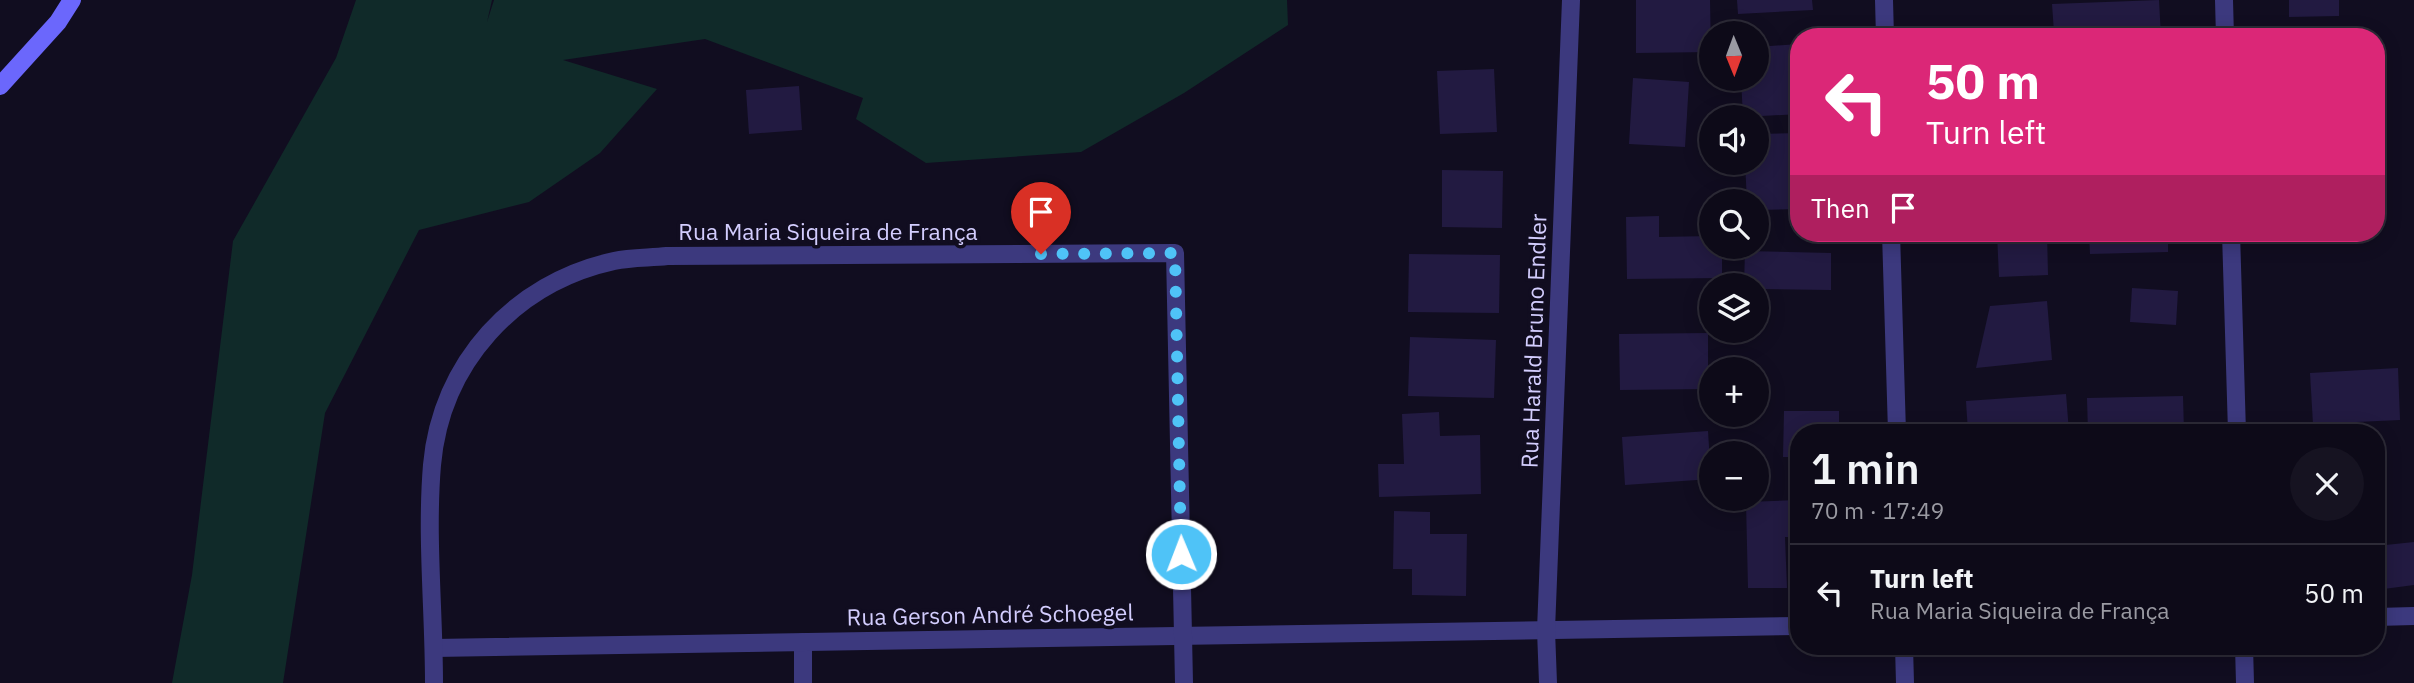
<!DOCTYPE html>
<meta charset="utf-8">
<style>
body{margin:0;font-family:"IBM Plex Sans",sans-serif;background:#161321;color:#f1f3f6;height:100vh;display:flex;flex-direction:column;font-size:26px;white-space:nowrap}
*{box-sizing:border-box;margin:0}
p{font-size:23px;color:#9a9aa2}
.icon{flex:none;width:38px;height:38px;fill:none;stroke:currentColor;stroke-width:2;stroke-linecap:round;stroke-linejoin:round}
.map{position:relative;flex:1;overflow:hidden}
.drawer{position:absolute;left:1790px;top:424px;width:595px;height:231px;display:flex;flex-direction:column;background:#0d0a18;border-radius:28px;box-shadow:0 4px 18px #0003,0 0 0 2px #2d2b37}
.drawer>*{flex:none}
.guide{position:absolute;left:1790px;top:28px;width:595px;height:214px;border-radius:28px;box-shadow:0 4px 18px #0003,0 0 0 2px #2d2b37;background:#db2777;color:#fff;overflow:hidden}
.needle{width:46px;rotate:179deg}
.tools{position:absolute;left:1699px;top:21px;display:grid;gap:14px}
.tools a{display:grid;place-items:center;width:70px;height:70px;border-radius:50%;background:#0d0a18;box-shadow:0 4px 18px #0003,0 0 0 2px #2d2b37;font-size:35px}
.pin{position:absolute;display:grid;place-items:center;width:60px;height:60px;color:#fff;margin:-72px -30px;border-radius:50% 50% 50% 0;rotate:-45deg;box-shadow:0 0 7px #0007}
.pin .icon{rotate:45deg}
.me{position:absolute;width:77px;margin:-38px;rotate:359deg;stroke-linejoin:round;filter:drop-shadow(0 0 5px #0008)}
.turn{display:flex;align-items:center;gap:24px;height:147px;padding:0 21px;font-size:32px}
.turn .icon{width:91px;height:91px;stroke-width:2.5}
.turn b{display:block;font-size:49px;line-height:60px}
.then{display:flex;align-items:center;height:66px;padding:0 21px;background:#0003;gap:14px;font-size:26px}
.round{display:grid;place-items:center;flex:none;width:74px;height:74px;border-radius:37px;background:#161321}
.headline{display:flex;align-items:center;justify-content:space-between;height:119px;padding:0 21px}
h1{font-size:42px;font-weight:600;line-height:52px}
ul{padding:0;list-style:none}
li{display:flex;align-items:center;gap:21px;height:98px;padding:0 21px;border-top:2px solid #2d2b37}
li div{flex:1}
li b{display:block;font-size:26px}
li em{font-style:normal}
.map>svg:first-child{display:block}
.green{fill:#102a29}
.building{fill:#221a41}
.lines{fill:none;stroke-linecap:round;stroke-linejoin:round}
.street{stroke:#3c397e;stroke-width:18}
.secondary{stroke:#6b67fc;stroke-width:18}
.route{stroke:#4fc3f7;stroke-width:12;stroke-dasharray:0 21.6}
.labels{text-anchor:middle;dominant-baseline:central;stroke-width:7;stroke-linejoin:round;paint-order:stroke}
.street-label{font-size:23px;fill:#d3cdfe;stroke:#110d20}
</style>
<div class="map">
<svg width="2414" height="683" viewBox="0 0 2414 683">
<rect width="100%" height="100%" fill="#110d20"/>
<polygon class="green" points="356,0 492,0 487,22 494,0 1287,0 1288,25 1184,93 1081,152 926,163 856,119 863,98 705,39 563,60 657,89 600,153 529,202 419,230 325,413 283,683 172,683 192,575 233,241 336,58"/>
<g class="building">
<polygon points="1636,0 1710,0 1711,52 1636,53"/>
<polygon points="1737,0 1812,0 1813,10 1738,14"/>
<polygon points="2159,0 2161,37 2103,37 2105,30 2054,32 2052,4"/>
<polygon points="2289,0 2339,0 2339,16 2289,17"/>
<polygon points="1799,44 1799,114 1743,117 1741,79 1757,79 1757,47"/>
<polygon points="1494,69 1497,132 1440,134 1437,71"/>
<polygon points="1633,78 1689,82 1685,147 1629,144"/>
<polygon points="799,86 802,130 749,134 746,90"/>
<polygon points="1799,133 1799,209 1757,210 1757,201 1747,201 1745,163 1757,163 1757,134"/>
<polygon points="1442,170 1503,171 1502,228 1442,227"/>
<polygon points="1659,216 1659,237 1712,236 1712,247 1722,247 1722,278 1627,279 1626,217"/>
<polygon points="1997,233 2047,233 2048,275 1999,277"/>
<polygon points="2089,233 2168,233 2168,252 2090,254"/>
<polygon points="1745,251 1831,253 1831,290 1757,289 1757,285 1744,285"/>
<polygon points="1409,254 1500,255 1499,313 1408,312"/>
<polygon points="2132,288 2178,291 2176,325 2130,322"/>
<polygon points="2047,301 2052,360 1976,368 1990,306"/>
<polygon points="1708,333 1708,389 1620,390 1619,334"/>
<polygon points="1410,337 1496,340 1494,398 1408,396"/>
<polygon points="2398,368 2400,420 2313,424 2310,373"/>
<polygon points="2066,394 2069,432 1968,432 1966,401"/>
<polygon points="2183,396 2184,432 2088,432 2087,398"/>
<polygon points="1784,411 1839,411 1839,432 1799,432 1799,457 1783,457"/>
<polygon points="1439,412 1440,436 1480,435 1481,494 1379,497 1378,464 1404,464 1402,414"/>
<polygon points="1708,431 1711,479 1625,485 1622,437"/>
<polygon points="1799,500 1799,537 1785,537 1787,588 1748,588 1746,502"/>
<polygon points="1394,511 1430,512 1430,534 1467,534 1466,596 1412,595 1412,569 1393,569"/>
<polygon points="2414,542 2414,585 2376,590 2376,546"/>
</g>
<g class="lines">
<g class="street">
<polyline points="1884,0 1885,37"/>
<polyline points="2224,0 2225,37"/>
<polyline points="1891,233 1897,432"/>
<polyline points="2231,233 2237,432"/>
<polyline points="2376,617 2414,616"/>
<polyline points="803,642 803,683"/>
<polyline points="1904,646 1905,683"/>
<polyline points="2244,646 2245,683"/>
<polyline points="434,648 1799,626"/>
<path d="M434,683C434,610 426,537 432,465C441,363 514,283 614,261C631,257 650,258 667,256L1175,253L1184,683"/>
<polyline points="1548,683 1546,630 1571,0"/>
</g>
<polyline class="secondary" points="0,86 58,22 72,0"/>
</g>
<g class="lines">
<polyline class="route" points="1041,254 1175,253 1181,554"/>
</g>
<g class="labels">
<g class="street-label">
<text x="828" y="231">Rua Maria Siqueira de França</text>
<text transform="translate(1533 341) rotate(-88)">Rua Harald Bruno Endler</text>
<text transform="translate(990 614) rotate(-1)">Rua Gerson André Schoegel</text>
</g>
</g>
</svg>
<div class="tools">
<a><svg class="needle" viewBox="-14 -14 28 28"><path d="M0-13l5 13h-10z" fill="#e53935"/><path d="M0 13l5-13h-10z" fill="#9a9aa2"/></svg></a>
<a><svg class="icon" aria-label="sound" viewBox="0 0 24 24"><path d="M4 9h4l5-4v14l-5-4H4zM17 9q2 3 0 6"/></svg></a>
<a><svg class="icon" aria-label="search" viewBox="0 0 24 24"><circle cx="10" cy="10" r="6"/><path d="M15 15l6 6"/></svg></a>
<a><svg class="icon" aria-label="layers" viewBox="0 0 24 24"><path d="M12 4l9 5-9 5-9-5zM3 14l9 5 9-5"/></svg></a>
<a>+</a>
<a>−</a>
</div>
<div class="pin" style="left:1041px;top:254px;background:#d93025"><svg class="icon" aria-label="arrive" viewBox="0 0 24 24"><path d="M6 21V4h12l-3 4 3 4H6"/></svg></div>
<svg class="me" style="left:1181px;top:554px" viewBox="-20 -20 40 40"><circle r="17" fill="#4fc3f7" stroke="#fff" stroke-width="3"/><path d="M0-11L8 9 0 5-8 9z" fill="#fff"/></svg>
<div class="guide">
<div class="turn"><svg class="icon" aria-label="left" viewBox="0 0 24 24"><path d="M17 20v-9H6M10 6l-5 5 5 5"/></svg><div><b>50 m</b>Turn left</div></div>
<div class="then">Then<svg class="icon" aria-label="arrive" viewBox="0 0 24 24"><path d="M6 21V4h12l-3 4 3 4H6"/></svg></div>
</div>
<section class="drawer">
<div class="headline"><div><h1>1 min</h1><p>70 m · 17:49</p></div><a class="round"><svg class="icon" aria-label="close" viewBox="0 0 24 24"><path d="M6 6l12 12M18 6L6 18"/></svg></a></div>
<ul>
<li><svg class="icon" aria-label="left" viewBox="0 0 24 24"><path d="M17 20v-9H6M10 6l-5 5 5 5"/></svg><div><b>Turn left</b><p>Rua Maria Siqueira de França</p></div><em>50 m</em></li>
</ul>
</section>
</div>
